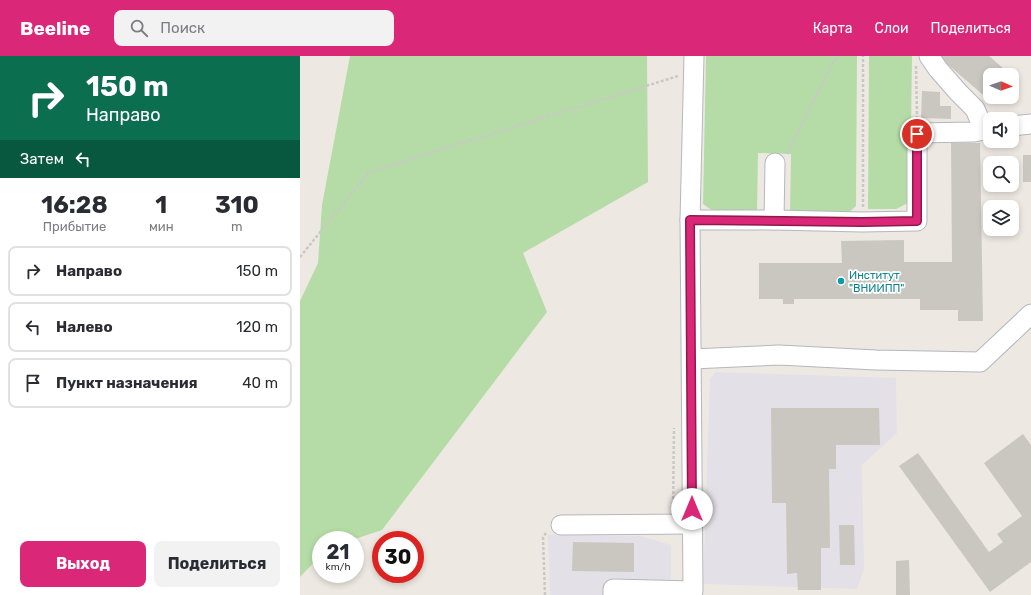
<!DOCTYPE html>
<html lang="ru">
<meta charset="utf-8">
<style>
body{margin:0;font-family:Rubik,sans-serif;background:#f2f2f3;color:#2b2b33;height:100vh;display:flex;flex-direction:column;font-size:15px;white-space:nowrap}
*{box-sizing:border-box;margin:0}
p{font-size:13px;color:#7c7c81}
.icon{flex:none;width:22px;height:22px;fill:none;stroke:currentColor;stroke-width:2;stroke-linecap:round;stroke-linejoin:round}
.map{position:relative;flex:1;overflow:hidden}
.details{display:flex;flex-direction:column;background:#fff;width:300px}
.details>*{flex:none}
.top-card{background:#0b6e4f;color:#fff;overflow:hidden}
.needle{width:26px;rotate:92deg}
.fabs{position:absolute;left:683px;top:12px;display:grid;gap:8px}
.fabs a{display:grid;place-items:center;width:36px;height:36px;border-radius:8px;background:#fff;box-shadow:0 2px 6px #0003;font-size:20px}
.speed{position:absolute;left:12px;top:475px;display:flex;gap:8px;font-size:20px;font-weight:700;text-align:center}
.speed>*{display:grid;place-content:center;width:52px;height:52px;border-radius:50%;background:#fff;box-shadow:0 2px 6px #0003;line-height:1}
.speed small{font-size:10px;font-weight:400}
.speed .limit{border:6px solid #d22;background:#fff;color:#111}
.pin{position:absolute;display:grid;place-items:center;width:34px;height:34px;color:#fff;margin:-17px;border:2px solid #fff;border-radius:50%;box-shadow:0 1px 4px #0007}
.me{position:absolute;width:44px;margin:-22px;rotate:0deg;stroke-linejoin:round;filter:drop-shadow(0 0 3px #0008)}
.turn{display:flex;align-items:center;gap:14px;height:84px;padding:0 20px;font-size:18px}
.turn .icon{width:52px;height:52px;stroke-width:2.5}
.turn b{display:block;font-size:28px;line-height:34px}
.then{display:flex;align-items:center;height:38px;padding:0 20px;background:#0003;gap:8px;font-size:15px}
.eta{display:flex;justify-content:space-evenly;align-items:center;height:68px;text-align:center}
.eta b{font-size:24px;font-weight:700;line-height:28px}
.button{display:flex;gap:8px;margin-top:auto;padding:8px 20px}
.button a{flex:1;height:46px;border-radius:8px;background:#db2777;color:#fff;font-size:16px;font-weight:700;line-height:46px;text-align:center}
.button a+a{background:#f2f2f3;color:#2b2b33}
ul{padding:0;list-style:none}
li{display:flex;align-items:center;gap:12px;height:50px;margin:0 8px 6px;padding:0 12px;border:2px solid #e1e1e2;border-radius:8px}
li div{flex:1}
li b{display:block;font-size:15px}
li em{font-style:normal}
header{display:flex;align-items:center;gap:24px;box-sizing:border-box;height:56px;padding:0 20px;background:#db2777;color:#fff}
header strong{font-size:19px}
nav{display:flex;gap:22px;margin-inline-start:auto;font-size:14px}
.search{width:280px;height:36px;background:#f2f2f3;display:flex;align-items:center;gap:10px;box-sizing:border-box;padding:0 14px;border-radius:8px;color:#7c7c81;font-size:15px}
main{display:flex;flex:1;min-height:0}
.map>svg:first-child{display:block}
.industrial{fill:#e3e1e7}
.green{fill:#b5dca6}
.building{fill:#c9c7c0}
.lines{fill:none;stroke-linecap:round;stroke-linejoin:round}
.minor-casing{stroke:#b5b7bf;stroke-width:21}
.path{stroke:#c8c8c8;stroke-width:2.5;stroke-dasharray:3 2;stroke-linecap:butt}
.minor{stroke:#fff;stroke-width:19}
.route-casing{stroke:#8e194d;stroke-width:10}
.route{stroke:#db2777;stroke-width:7}
.culture-dot{fill:#0f9aa8;stroke:#fff;stroke-width:1.5}
.labels{text-anchor:middle;dominant-baseline:central;stroke-width:3.5;stroke-linejoin:round;paint-order:stroke}
.culture-label{font-size:11px;fill:#0d838f;stroke:#fff;text-anchor:start}
</style>
<header>
<strong>Beeline</strong>
<div class="search"><svg class="icon" aria-label="search" viewBox="0 0 24 24"><circle cx="10" cy="10" r="6"/><path d="M15 15l6 6"/></svg>Поиск</div>
<nav><a>Карта</a><a>Слои</a><a>Поделиться</a></nav>
</header>
<main>
<section class="details">
<div class="top-card">
<div class="turn"><svg class="icon" aria-label="right" viewBox="0 0 24 24"><path d="M7 20v-9h11M14 6l5 5-5 5"/></svg><div><b>150 m</b>Направо</div></div>
<div class="then">Затем<svg class="icon" aria-label="left" viewBox="0 0 24 24"><path d="M17 20v-9H6M10 6l-5 5 5 5"/></svg></div>
</div>
<div class="eta">
<div><b>16:28</b><p>Прибытие</p></div>
<div><b>1</b><p>мин</p></div>
<div><b>310</b><p>m</p></div>
</div>
<ul>
<li><svg class="icon" aria-label="right" viewBox="0 0 24 24"><path d="M7 20v-9h11M14 6l5 5-5 5"/></svg><div><b>Направо</b></div><em>150 m</em></li>
<li><svg class="icon" aria-label="left" viewBox="0 0 24 24"><path d="M17 20v-9H6M10 6l-5 5 5 5"/></svg><div><b>Налево</b></div><em>120 m</em></li>
<li><svg class="icon" aria-label="arrive" viewBox="0 0 24 24"><path d="M6 21V4h12l-3 4 3 4H6"/></svg><div><b>Пункт назначения</b></div><em>40 m</em></li>
</ul>
<div class="button"><a>Выход</a><a>Поделиться</a></div>
</section>
<div class="map">
<svg width="731" height="539" viewBox="0 0 731 539">
<rect width="100%" height="100%" fill="#ede9e2"/>
<g class="industrial">
<polygon points="415,316 596,322 597,377 562,409 564,514 557,533 403,528 410,323"/>
<polygon points="248,479 341,480 371,489 371,539 250,539"/>
</g>
<g class="green">
<polygon points="50,0 347,0 348,126 223,197 247,256 82,474 52,484 21,484 21,499 0,521 0,245 18,207 22,149"/>
<polygon points="406,0 557,0 556,150 547,158 490,157 491,98 458,97 457,156 413,155 403,148"/>
<polygon points="569,0 612,0 610,146 596,153 568,153"/>
</g>
<g class="building">
<polygon points="638,0 689,0 704,13 704,19 690,19 690,38 682,38"/>
<polygon points="622,35 640,36 640,50 651,50 651,63 621,62"/>
<polygon points="651,87 680,87 683,265 658,265 658,254 620,254 620,243 494,243 494,248 483,248 483,243 459,243 459,207 542,207 541,185 604,184 604,206 652,206"/>
<rect x="723" y="99" width="8" height="27"/>
<polygon points="471,352 579,352 580,389 536,389 536,413 529,413 530,492 521,492 521,534 498,534 497,517 487,518 486,447 472,447"/>
<polygon points="723,378 731,389 731,506 690,536 599,410 618,397 689,496 703,486 697,478 722,460 684,407"/>
<polygon points="539,469 554,469 555,509 540,509"/>
<polygon points="273,486 334,487 334,516 272,515"/>
<polygon points="609,504 610,539 596,539 596,505"/>
</g>
<g class="lines">
<g class="minor-casing">
<g id="minor">
<polyline points="629,0 638,13 658,36 675,53 684,74"/>
<polyline points="712,70 731,68"/>
<polyline points="390,164 474,164 475,107"/>
<polyline points="474,164 562,166 617,165 617,77 674,76 690,73"/>
<polyline points="392,303 479,299 576,304 680,306 731,258"/>
<polyline points="261,469 392,468"/>
<polyline points="313,539 313,533 393,535 390,164 394,0"/>
</g>
</g>
<g class="path">
<polyline points="616,10 617,61"/>
<polyline points="487,98 529,14 531,9 538,0"/>
<polyline points="563,151 563,0"/>
<polyline points="0,201 69,116 378,20"/>
<polyline points="373,453 374,372"/>
<polyline points="245,539 243,482 247,475"/>
</g>
<use href="#minor" class="minor"/>
</g>
<g class="lines">
<g class="route-casing">
<polyline id="route" points="392,453 390,164 562,166 617,165 617,78"/>
</g>
<use href="#route" class="route"/>
</g>
<circle class="culture-dot" cx="541" cy="225" r="4"/>
<g class="labels">
<g class="culture-label">
<text x="549" y="219">Институт<tspan x="549" dy="13">"ВНИИПП"</tspan></text>
</g>
</g>
</svg>
<div class="fabs">
<a><svg class="needle" viewBox="-14 -14 28 28"><path d="M0-13l5 13h-10z" fill="#e53935"/><path d="M0 13l5-13h-10z" fill="#7c7c81"/></svg></a>
<a><svg class="icon" aria-label="sound" viewBox="0 0 24 24"><path d="M4 9h4l5-4v14l-5-4H4zM17 9q2 3 0 6"/></svg></a>
<a><svg class="icon" aria-label="search" viewBox="0 0 24 24"><circle cx="10" cy="10" r="6"/><path d="M15 15l6 6"/></svg></a>
<a><svg class="icon" aria-label="layers" viewBox="0 0 24 24"><path d="M12 4l9 5-9 5-9-5zM3 14l9 5 9-5"/></svg></a>
</div>
<div class="speed"><div>21<small>km/h</small></div><div class="limit">30</div></div>
<div class="pin" style="left:617px;top:78px;background:#d93025"><svg class="icon" aria-label="arrive" viewBox="0 0 24 24"><path d="M6 21V4h12l-3 4 3 4H6"/></svg></div>
<svg class="me" style="left:392px;top:453px" viewBox="-20 -20 40 40"><circle r="19" fill="#fff"/><path d="M0-13L10 11 0 6-10 11z" fill="#db2777"/></svg>
</div>
</main>
